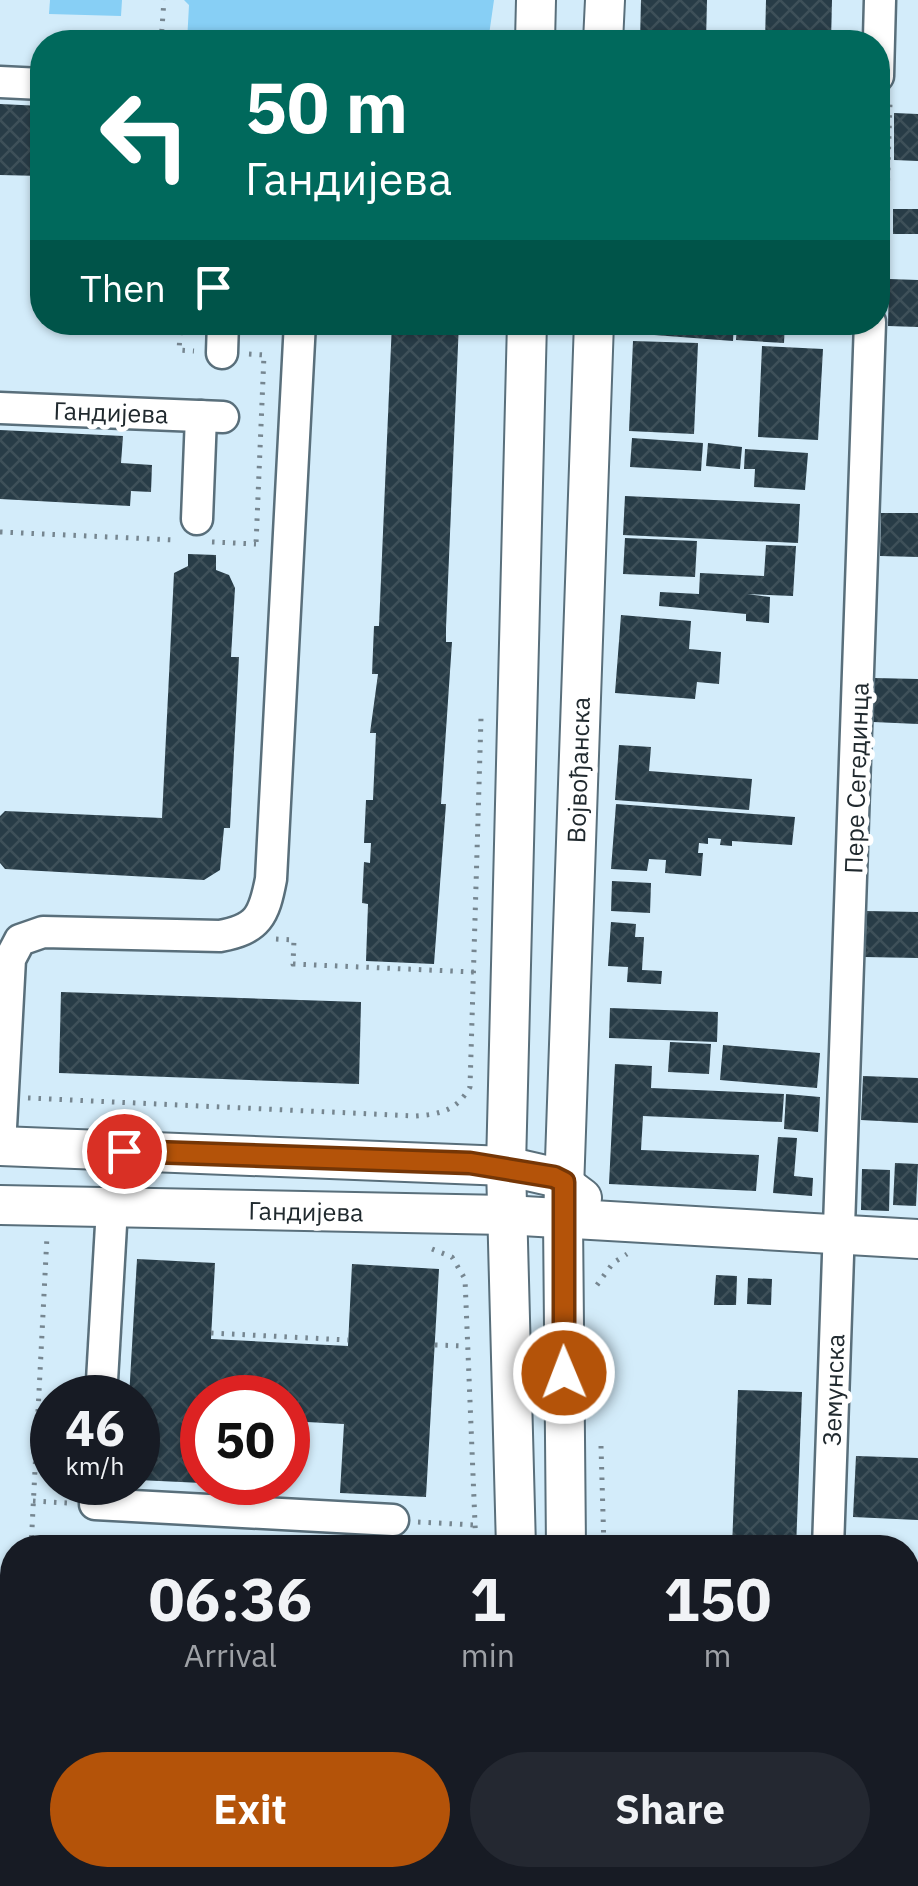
<!DOCTYPE html>
<meta charset="utf-8">
<style>
body{margin:0;font-family:"IBM Plex Sans",sans-serif;background:#242831;color:#f1f3f6;height:100vh;display:flex;flex-direction:column;font-size:38px;white-space:nowrap}
*{box-sizing:border-box;margin:0}
p{font-size:32px;color:#9ea1a6}
.icon{flex:none;width:55px;height:55px;fill:none;stroke:currentColor;stroke-width:2;stroke-linecap:round;stroke-linejoin:round}
.map{position:relative;flex:1;overflow:hidden}
.drawer{position:absolute;left:0px;top:1535px;width:920px;height:352px;display:flex;flex-direction:column;background:#171b24;border-radius:40px 40px 0 0;box-shadow:0 2px 8px #0004}
.drawer>*{flex:none}
.hud{position:absolute;left:30px;top:30px;width:860px;height:305px;border-radius:40px;box-shadow:0 2px 8px #0004;background:#00695c;color:#fff;overflow:hidden}
.speed{position:absolute;left:30px;top:1375px;display:flex;gap:20px;font-size:50px;font-weight:700;text-align:center}
.speed>*{display:grid;place-content:center;width:130px;height:130px;border-radius:50%;background:#171b24;box-shadow:0 2px 8px #0004;line-height:1}
.speed small{font-size:25px;font-weight:400}
.speed .limit{border:15px solid #d22;background:#fff;color:#111}
.pin{position:absolute;display:grid;place-items:center;width:85px;height:85px;color:#fff;margin:-42px;border:5px solid #fff;border-radius:50%;box-shadow:0 2px 10px #0007}
.me{position:absolute;width:110px;margin:-55px;rotate:359deg;stroke-linejoin:round;filter:drop-shadow(0 0 8px #0008)}
.turn{display:flex;align-items:center;gap:35px;height:210px;padding:0 50px;font-size:45px}
.turn .icon{width:130px;height:130px;stroke-width:2.5}
.turn b{display:block;font-size:70px;line-height:85px}
.then{display:flex;align-items:center;height:95px;padding:0 50px;background:#0003;gap:20px;font-size:38px}
.eta{display:flex;justify-content:space-evenly;align-items:center;height:170px;text-align:center}
.eta b{font-size:60px;font-weight:700;line-height:70px}
.cta{display:flex;gap:20px;margin-top:auto;padding:20px 50px}
.cta a{flex:1;height:115px;border-radius:60px;background:#b45309;color:#fff;font-size:40px;font-weight:700;line-height:115px;text-align:center}
.cta a+a{background:#242831;color:#f1f3f6}
.map>svg:first-child{display:block}
.grass{fill:#87cff5}
.building{fill:url(#building-cross-hatch)}
.lines{fill:none;stroke-linecap:round;stroke-linejoin:round}
.minor-casing{stroke:#596f7b;stroke-width:35}
.major-casing{stroke:#596f7b;stroke-width:42}
.path{stroke:#768690;stroke-width:5;stroke-dasharray:2.5 8;stroke-linecap:butt}
.minor{stroke:#fff;stroke-width:30}
.major{stroke:#fff;stroke-width:38}
.route-casing{stroke:#753606;stroke-width:25}
.route{stroke:#b45309;stroke-width:18}
.labels{text-anchor:middle;dominant-baseline:central;stroke-width:10;stroke-linejoin:round;paint-order:stroke}
.street-label{font-size:25px;fill:#20292e;stroke:#fff}
</style>
<div class="map">
<svg width="918" height="1886" viewBox="0 0 918 1886">
<defs>
<pattern id="building-cross-hatch" width="8" height="8" patternUnits="userSpaceOnUse" patternTransform="scale(2.5)"><rect width="8" height="8" fill="#283c47"/><path d="M0 0l8 8M0 8l8-8" fill="none" stroke="#3e5059"/></pattern>
</defs>
<rect width="100%" height="100%" fill="#d3ecfa"/>
<g class="grass">
<polygon points="50,0 122,0 121,16 49,14"/>
<polygon points="184,0 494,0 488,42 187,42 189,5"/>
</g>
<g class="building">
<polygon points="641,0 707,0 706,42 640,42"/>
<polygon points="766,0 832,0 831,42 765,42"/>
<polygon points="0,104 42,106 42,176 0,175"/>
<polygon points="894,113 918,114 918,161 894,160"/>
<rect x="893" y="209" width="25" height="25"/>
<polygon points="889,279 918,280 918,327 888,326"/>
<polygon points="392,322 459,322 446,628 446,642 452,642 441,804 446,804 434,964 366,961 368,904 362,903 364,862 370,863 371,843 364,843 366,800 373,800 376,733 370,733 378,674 372,674 374,626 379,626"/>
<polygon points="629,322 734,322 733,341 628,333"/>
<polygon points="737,322 785,322 784,343 736,340"/>
<polygon points="633,341 698,343 694,434 629,431"/>
<polygon points="762,346 823,349 818,440 758,437"/>
<polygon points="0,430 123,436 121,463 152,465 151,492 131,491 130,506 0,499"/>
<polygon points="632,438 703,443 701,471 630,467"/>
<polygon points="708,443 742,447 740,469 706,466"/>
<polygon points="745,449 808,453 805,490 754,487 755,469 744,469"/>
<polygon points="625,496 800,504 798,543 623,535"/>
<polygon points="881,513 918,513 918,557 880,556"/>
<polygon points="625,538 697,541 695,577 623,574"/>
<polygon points="766,545 796,546 793,596 747,594 770,597 769,623 746,621 746,614 659,606 660,592 699,594 700,573 764,576"/>
<polygon points="188,554 216,555 216,570 229,575 235,588 231,657 239,657 230,828 224,828 220,870 204,880 5,869 0,863 0,816 5,811 162,818 174,573 188,566"/>
<polygon points="621,615 691,621 689,649 721,652 719,684 697,682 695,699 615,693"/>
<polygon points="875,678 918,679 918,724 873,722"/>
<polygon points="619,745 651,747 649,771 752,779 749,810 615,800"/>
<polygon points="616,804 795,817 792,845 732,841 732,846 720,845 721,839 708,838 708,844 699,843 698,853 703,853 701,876 665,873 666,860 649,859 647,871 611,869"/>
<polygon points="612,881 651,883 650,913 611,911"/>
<polygon points="867,911 918,912 918,958 865,957"/>
<polygon points="611,922 636,924 635,937 644,937 642,970 662,971 661,984 627,982 628,967 608,966"/>
<polygon points="61,992 361,1002 359,1084 59,1073"/>
<polygon points="610,1008 718,1012 717,1042 609,1038"/>
<polygon points="670,1042 711,1044 709,1074 668,1072"/>
<polygon points="723,1045 820,1053 817,1088 720,1080"/>
<polygon points="615,1064 652,1066 651,1088 784,1094 782,1122 643,1116 641,1150 759,1155 756,1191 609,1184"/>
<polygon points="863,1076 918,1078 918,1123 861,1120"/>
<polygon points="786,1094 820,1097 818,1132 784,1129"/>
<polygon points="778,1137 797,1138 794,1176 813,1178 812,1196 773,1193"/>
<polygon points="895,1163 918,1164 916,1206 893,1205"/>
<polygon points="862,1169 890,1170 889,1211 861,1210"/>
<polygon points="137,1259 215,1263 211,1339 348,1346 352,1264 439,1269 426,1497 340,1493 344,1424 288,1421 288,1398 202,1398 202,1483 138,1480 138,1398 129,1398"/>
<polygon points="716,1275 737,1276 736,1305 714,1305"/>
<polygon points="748,1278 772,1279 771,1305 747,1304"/>
<polygon points="738,1390 802,1392 796,1548 732,1548"/>
<polygon points="856,1456 918,1458 918,1520 853,1517"/>
<rect x="908" y="1626" width="10" height="63"/>
<rect x="908" y="1802" width="10" height="62"/>
<polygon points="0,1806 7,1807 5,1834 0,1834"/>
<polygon points="721,1875 785,1875 784,1886 720,1886"/>
</g>
<g class="lines">
<g class="minor-casing">
<g id="minor">
<polyline points="878,76 880,0"/>
<polyline points="0,82 42,84"/>
<polyline points="222,353 223,322"/>
<polyline points="0,408 223,417"/>
<polyline points="197,519 201,416"/>
<path d="M0,1146L10,959L20,940L43,932L220,936C258,929 264,916 271,879L300,322"/>
<polyline points="101,1398 112,1208"/>
<polyline points="96,1482 95,1504 393,1520"/>
<polyline points="828,1548 870,322"/>
<polyline points="360,1875 383,1886"/>
<polyline points="415,1875 417,1886"/>
<polyline points="814,1886 815,1875"/>
</g>
</g>
<g class="major-casing">
<g id="major">
<polyline points="535,42 536,0"/>
<polyline points="603,42 605,0"/>
<polyline points="0,1146 506,1166 554,1177 582,1198"/>
<polyline points="0,1205 506,1215 918,1239"/>
<polyline points="516,1548 506,1166 527,322"/>
<polyline points="566,1548 563,1218 594,322"/>
<polyline points="568,1875 568,1886"/>
<polyline points="524,1886 524,1875"/>
</g>
</g>
<g class="path">
<polyline points="161,42 164,0"/>
<polyline points="884,296 890,103"/>
<polyline points="181,322 179,350 194,351"/>
<polyline points="249,354 264,355 256,544"/>
<polyline points="0,532 176,540"/>
<polyline points="212,542 256,544"/>
<polyline points="276,939 294,940 293,964 474,972"/>
<path d="M28,1098L416,1116C442,1114 457,1110 470,1087L481,718"/>
<polyline points="432,1249 452,1257 465,1279 476,1548"/>
<polyline points="597,1285 613,1263 627,1254"/>
<polyline points="211,1333 348,1340"/>
<polyline points="435,1345 466,1346"/>
<polyline points="601,1446 604,1548"/>
<polyline points="33,1501 67,1503"/>
<polyline points="418,1522 475,1525"/>
<polyline points="31,1548 47,1236"/>
<polyline points="901,1548 901,1543"/>
<polyline points="0,1607 12,1608"/>
<polyline points="908,1745 918,1745"/>
<polyline points="486,1875 486,1886"/>
<polyline points="13,1886 14,1875"/>
<polyline points="614,1886 614,1875"/>
</g>
<use href="#minor" class="minor"/>
<use href="#major" class="major"/>
</g>
<g class="lines">
<g class="route-casing">
<polyline id="route" points="124,1151 470,1163 554,1177 564,1182 564,1373"/>
</g>
<use href="#route" class="route"/>
</g>
<g class="labels">
<g class="street-label">
<text transform="translate(111 412) rotate(2)">Гандијева</text>
<text transform="translate(578 770) rotate(-88)">Војвођанска</text>
<text transform="translate(856 778) rotate(-88)">Пере Сегединца</text>
<text transform="translate(306 1211) rotate(1)">Гандијева</text>
<text transform="translate(833 1390) rotate(-88)">Земунска</text>
</g>
</g>
</svg>
<div class="speed"><div>46<small>km/h</small></div><div class="limit">50</div></div>
<div class="pin" style="left:124px;top:1151px;background:#d93025"><svg class="icon" aria-label="arrive" viewBox="0 0 24 24"><path d="M6 21V4h12l-3 4 3 4H6"/></svg></div>
<svg class="me" style="left:564px;top:1373px" viewBox="-20 -20 40 40"><circle r="17" fill="#b45309" stroke="#fff" stroke-width="3"/><path d="M0-11L8 9 0 5-8 9z" fill="#fff"/></svg>
<div class="hud">
<div class="turn"><svg class="icon" aria-label="left" viewBox="0 0 24 24"><path d="M17 20v-9H6M10 6l-5 5 5 5"/></svg><div><b>50 m</b>Гандијева</div></div>
<div class="then">Then<svg class="icon" aria-label="arrive" viewBox="0 0 24 24"><path d="M6 21V4h12l-3 4 3 4H6"/></svg></div>
</div>
<section class="drawer">
<div class="eta">
<div><b>06:36</b><p>Arrival</p></div>
<div><b>1</b><p>min</p></div>
<div><b>150</b><p>m</p></div>
</div>
<div class="cta"><a>Exit</a><a>Share</a></div>
</section>
</div>
